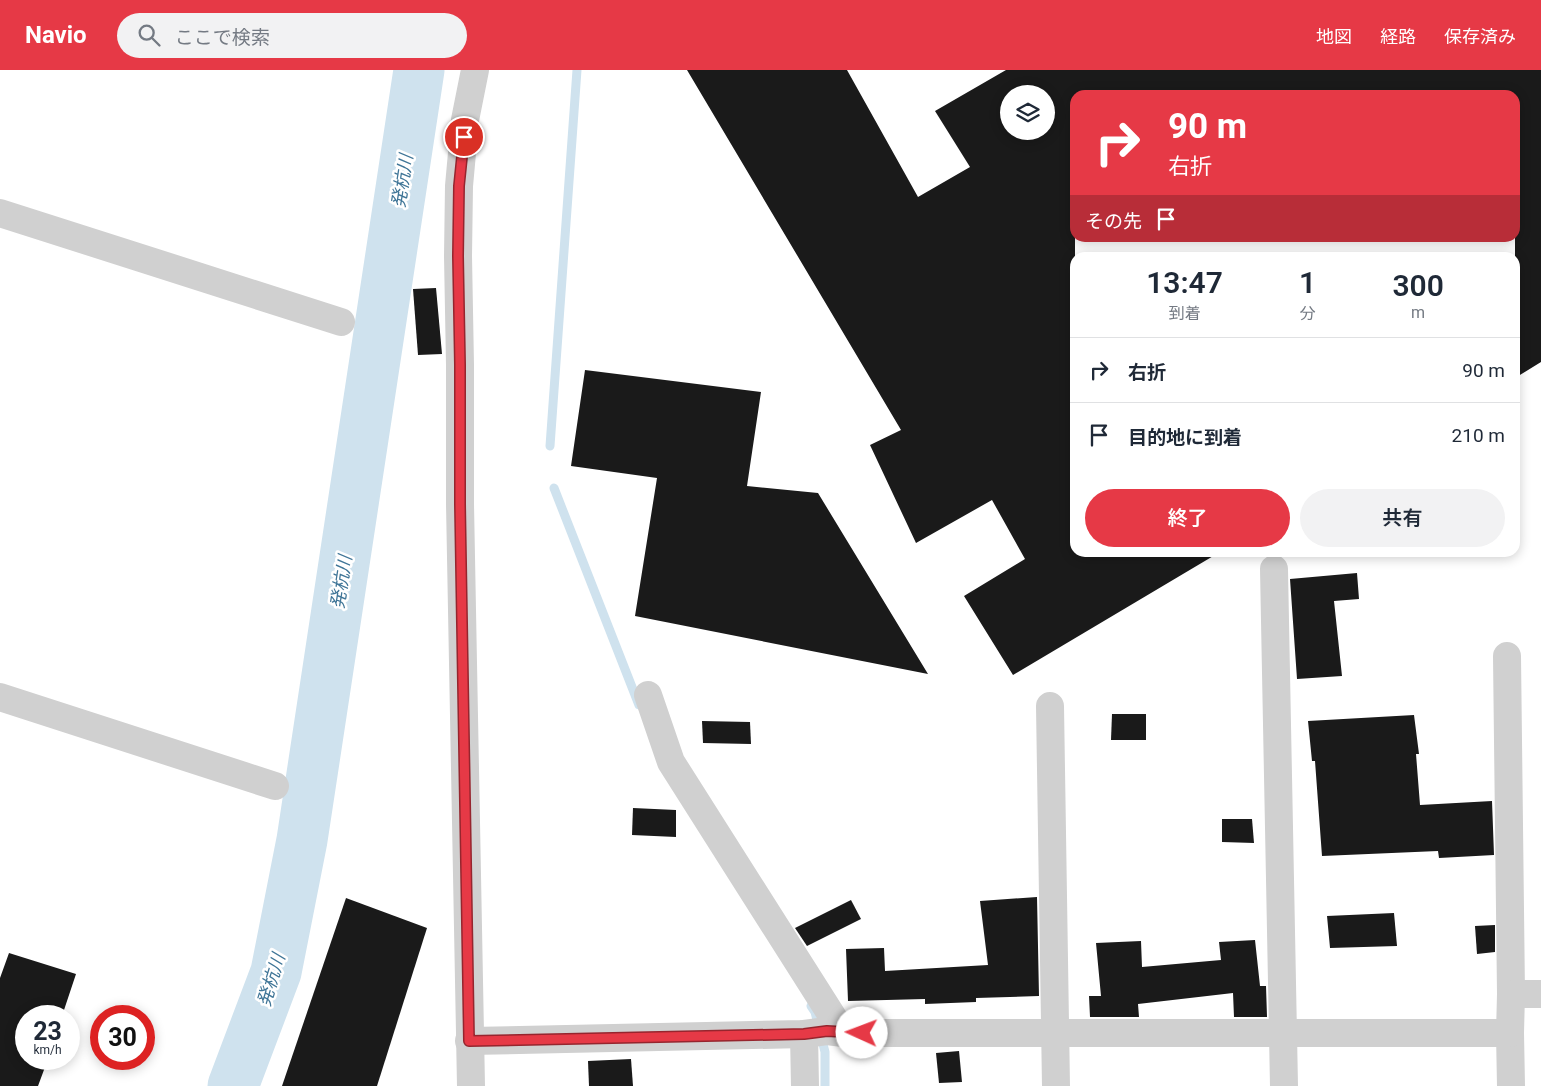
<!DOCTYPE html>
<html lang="ja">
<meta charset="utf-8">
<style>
body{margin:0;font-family:Roboto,"Noto Sans JP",sans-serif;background:#f2f2f3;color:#1f2937;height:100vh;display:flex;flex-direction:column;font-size:19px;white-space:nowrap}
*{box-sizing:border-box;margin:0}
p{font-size:16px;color:#747a83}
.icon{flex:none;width:28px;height:28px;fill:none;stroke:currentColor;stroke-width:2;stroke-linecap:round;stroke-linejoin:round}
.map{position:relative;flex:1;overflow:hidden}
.details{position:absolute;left:1070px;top:182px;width:450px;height:305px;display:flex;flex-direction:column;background:#fff;border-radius:15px;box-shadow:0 2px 12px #0003}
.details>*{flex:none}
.guide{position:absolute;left:1070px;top:20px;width:450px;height:152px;border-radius:15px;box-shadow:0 2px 12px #0003;background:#e63946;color:#fff;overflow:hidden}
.buttons{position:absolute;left:1000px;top:15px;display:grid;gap:10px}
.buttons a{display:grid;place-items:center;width:55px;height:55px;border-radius:50%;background:#fff;box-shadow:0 2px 12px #0003;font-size:25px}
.speed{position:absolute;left:15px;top:935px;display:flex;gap:10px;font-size:25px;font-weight:700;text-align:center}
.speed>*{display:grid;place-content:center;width:65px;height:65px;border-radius:50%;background:#fff;box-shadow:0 2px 12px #0003;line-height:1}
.speed small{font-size:12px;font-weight:400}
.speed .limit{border:8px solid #d22;background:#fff;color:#111}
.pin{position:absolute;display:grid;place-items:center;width:42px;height:42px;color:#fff;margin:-21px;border:2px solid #fff;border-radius:50%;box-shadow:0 1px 5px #0007}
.me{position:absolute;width:55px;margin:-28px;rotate:272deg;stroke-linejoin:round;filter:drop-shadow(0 0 4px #0008)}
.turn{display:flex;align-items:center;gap:18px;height:105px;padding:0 15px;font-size:22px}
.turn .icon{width:65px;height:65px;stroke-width:2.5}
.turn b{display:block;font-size:35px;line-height:42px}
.then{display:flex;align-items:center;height:48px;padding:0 15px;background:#0003;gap:10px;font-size:19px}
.eta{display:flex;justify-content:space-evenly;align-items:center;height:85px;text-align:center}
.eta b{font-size:30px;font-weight:600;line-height:35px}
.button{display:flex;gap:10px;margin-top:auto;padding:10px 15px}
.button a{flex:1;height:58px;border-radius:30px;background:#e63946;color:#fff;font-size:20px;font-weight:600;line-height:58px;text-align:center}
.button a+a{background:#f2f2f3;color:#1f2937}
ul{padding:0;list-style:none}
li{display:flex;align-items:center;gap:15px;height:65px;padding:0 15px;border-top:1px solid #e0e1e3}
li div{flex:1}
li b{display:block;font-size:19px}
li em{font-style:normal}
header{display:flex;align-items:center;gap:30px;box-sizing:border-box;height:70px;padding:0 25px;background:#e63946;color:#fff}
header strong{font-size:24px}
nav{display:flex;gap:28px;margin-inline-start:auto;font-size:18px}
.search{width:350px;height:45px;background:#f2f2f3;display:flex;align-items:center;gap:12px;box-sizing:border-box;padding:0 18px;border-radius:28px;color:#747a83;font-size:19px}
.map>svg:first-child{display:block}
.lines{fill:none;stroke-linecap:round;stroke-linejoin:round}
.stream{stroke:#cfe2ee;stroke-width:9}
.river{stroke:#cfe2ee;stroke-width:51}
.building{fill:#1a1a1a;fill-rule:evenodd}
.minor{stroke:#d0d0d0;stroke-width:28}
.route-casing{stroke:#96252e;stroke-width:12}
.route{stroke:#e63946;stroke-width:9}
.labels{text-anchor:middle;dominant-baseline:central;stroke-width:5;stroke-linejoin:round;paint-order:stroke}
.water-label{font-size:18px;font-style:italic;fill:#3f7597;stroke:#fff}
</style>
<header>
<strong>Navio</strong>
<div class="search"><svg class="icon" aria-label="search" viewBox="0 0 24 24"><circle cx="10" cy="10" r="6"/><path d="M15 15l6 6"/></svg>ここで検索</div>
<nav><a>地図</a><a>経路</a><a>保存済み</a></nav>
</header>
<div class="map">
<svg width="1541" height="1016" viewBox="0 0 1541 1016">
<rect width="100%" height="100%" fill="#fff"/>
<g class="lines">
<g class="stream">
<polyline points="550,376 577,0"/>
<polyline points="554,418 639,635"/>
<polyline points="811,936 815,942 825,982 825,1016"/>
</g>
<polyline class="river" points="233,1016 276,902 302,770 419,0"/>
</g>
<g class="building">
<path d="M687,0H847L918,127L970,97L935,41L1006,0H1541V292L1515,308V25H1075V482H1220L1013,605L964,526L1025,489L992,430L916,473L870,375L901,360ZM1009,24H1046V61H1009Z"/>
<polygon points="436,218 442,284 418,285 413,219"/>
<polygon points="585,300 761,322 747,416 818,423 928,604 635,546 657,408 571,396"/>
<polygon points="1357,503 1359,529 1334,531 1342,606 1297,609 1290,509"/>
<polygon points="1112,644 1146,644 1146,670 1111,670"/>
<polygon points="1414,645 1419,684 1416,684 1420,735 1492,731 1494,785 1439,788 1438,781 1322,786 1315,691 1312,691 1308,651"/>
<polygon points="702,651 750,652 751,674 703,673"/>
<polygon points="633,738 676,740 676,767 632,765"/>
<polygon points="1222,749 1252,749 1254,773 1222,772"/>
<polygon points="1037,827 1039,926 976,928 976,932 925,934 925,929 848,931 846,879 884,878 885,901 988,895 980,831"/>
<polygon points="346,828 427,858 377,1016 282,1016"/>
<polygon points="851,830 861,849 807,876 795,858"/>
<polygon points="1394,843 1397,876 1330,878 1327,846"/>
<polygon points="1495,855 1495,882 1477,884 1475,856"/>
<polygon points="1255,870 1260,916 1266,916 1267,947 1234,947 1233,923 1138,934 1139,947 1090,947 1089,926 1101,926 1096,873 1141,871 1142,897 1221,890 1219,872"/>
<polygon points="9,883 76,904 62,946 26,946 26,989 48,989 38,1016 0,1016 0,908"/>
<polygon points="959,981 962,1012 939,1013 936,983"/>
<polygon points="631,989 633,1016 589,1016 588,991"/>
</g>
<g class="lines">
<g class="minor">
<polyline points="0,143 341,252"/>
<polyline points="1274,499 1284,1016"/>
<polyline points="1507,586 1511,924"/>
<polyline points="648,625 671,692 843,963"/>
<polyline points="0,627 275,716"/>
<polyline points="1050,636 1056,1016"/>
<polyline points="1510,963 1511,1016"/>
<polyline points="804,964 805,1016"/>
<polyline points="469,971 804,964 827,961 843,963 1510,963 1511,924 1541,924"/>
<polyline points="471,1016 460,434 460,295 458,186 459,116 465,50 475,0"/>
</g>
</g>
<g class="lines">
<g class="route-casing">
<polyline id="route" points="464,67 459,116 458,186 460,295 460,434 469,971 804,964 827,961 862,963"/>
</g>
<use href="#route" class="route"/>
</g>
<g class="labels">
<g class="water-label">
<text transform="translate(402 111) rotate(-81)">発杭川</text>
<text transform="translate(341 512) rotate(-81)">発杭川</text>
<text transform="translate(271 910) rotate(-73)">発杭川</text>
</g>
</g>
</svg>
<div class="buttons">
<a><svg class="icon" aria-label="layers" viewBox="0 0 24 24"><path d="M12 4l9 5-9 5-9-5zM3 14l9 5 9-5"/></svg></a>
</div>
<div class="speed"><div>23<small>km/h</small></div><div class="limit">30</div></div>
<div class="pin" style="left:464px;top:67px;background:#d93025"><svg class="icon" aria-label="arrive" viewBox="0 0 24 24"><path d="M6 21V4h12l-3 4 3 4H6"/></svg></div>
<svg class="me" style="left:862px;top:963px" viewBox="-20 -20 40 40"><circle r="19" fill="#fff"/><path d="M0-13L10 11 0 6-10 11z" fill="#e63946"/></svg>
<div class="guide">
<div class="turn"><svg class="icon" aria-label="right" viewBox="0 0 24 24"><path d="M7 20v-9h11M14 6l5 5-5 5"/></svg><div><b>90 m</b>右折</div></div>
<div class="then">その先<svg class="icon" aria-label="arrive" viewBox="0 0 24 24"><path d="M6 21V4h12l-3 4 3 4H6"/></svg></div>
</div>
<section class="details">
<div class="eta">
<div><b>13:47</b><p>到着</p></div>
<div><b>1</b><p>分</p></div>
<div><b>300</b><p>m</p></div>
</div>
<ul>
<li><svg class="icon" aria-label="right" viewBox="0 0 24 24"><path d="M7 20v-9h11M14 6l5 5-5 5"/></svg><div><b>右折</b></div><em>90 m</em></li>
<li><svg class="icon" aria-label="arrive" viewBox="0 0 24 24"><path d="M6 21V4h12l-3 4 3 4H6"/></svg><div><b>目的地に到着</b></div><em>210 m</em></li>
</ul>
<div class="button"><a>終了</a><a>共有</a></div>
</section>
</div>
